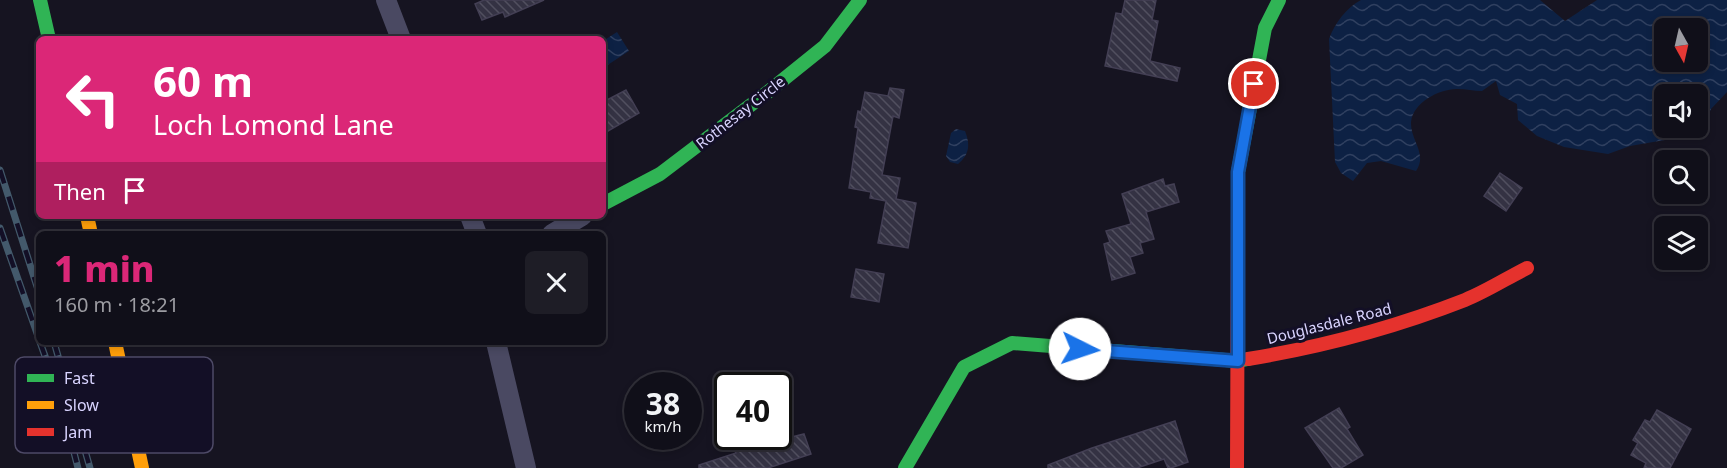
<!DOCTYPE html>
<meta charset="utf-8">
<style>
body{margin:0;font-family:"Noto Sans",sans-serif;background:#1e1d26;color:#f1f3f6;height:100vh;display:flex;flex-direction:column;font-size:22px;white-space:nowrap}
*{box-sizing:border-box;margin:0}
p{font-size:20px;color:#9c9ca2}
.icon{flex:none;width:33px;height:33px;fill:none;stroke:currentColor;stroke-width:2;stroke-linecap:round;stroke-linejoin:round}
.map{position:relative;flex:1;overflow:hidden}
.drawer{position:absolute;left:36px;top:231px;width:570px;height:114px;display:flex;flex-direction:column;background:#100f19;border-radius:9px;box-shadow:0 3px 9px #0003,0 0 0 2px #302f38}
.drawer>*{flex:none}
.banner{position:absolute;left:36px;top:36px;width:570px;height:183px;border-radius:9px;box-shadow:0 3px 9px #0003,0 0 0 2px #302f38;background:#db2777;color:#fff;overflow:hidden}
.needle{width:39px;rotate:172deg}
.tools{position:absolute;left:1654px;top:18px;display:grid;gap:12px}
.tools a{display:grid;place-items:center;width:54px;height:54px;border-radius:9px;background:#100f19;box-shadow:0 3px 9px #0003,0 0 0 2px #302f38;font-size:30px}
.speed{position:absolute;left:624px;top:372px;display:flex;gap:12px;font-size:30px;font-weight:700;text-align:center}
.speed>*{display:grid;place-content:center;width:78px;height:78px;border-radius:50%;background:#100f19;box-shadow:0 3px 9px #0003,0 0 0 2px #302f38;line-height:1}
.speed small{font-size:15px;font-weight:400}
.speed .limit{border:3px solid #111;border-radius:9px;background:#fff;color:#111}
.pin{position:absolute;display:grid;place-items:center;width:51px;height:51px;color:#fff;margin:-26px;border:3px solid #fff;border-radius:50%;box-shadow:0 2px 6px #0007}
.me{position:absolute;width:66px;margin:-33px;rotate:94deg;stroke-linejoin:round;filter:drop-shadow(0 0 4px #0008)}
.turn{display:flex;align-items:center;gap:21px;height:126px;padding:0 18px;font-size:27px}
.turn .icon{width:78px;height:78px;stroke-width:2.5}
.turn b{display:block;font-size:42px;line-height:51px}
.then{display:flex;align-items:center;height:57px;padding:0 18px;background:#0003;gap:12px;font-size:22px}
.round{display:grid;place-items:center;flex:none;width:63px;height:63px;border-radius:9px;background:#1e1d26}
.overview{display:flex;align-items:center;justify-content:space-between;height:102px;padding:0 18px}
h1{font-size:36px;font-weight:800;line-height:45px;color:#db2777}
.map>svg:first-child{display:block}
.water{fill:url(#water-waves);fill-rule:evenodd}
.building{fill:url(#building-back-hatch);stroke:#433f54;stroke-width:1.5}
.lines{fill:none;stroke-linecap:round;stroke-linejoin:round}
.street{stroke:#4a4962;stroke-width:20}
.fast{stroke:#30b455;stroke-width:14}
.slow{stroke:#ff9f0a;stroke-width:14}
.jam{stroke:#e5322d;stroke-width:14}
.rail-casing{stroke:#43596b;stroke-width:7}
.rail{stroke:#130f26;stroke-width:4.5;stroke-dasharray:14;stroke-linecap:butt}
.route-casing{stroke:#114b97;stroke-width:15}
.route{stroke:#1a73e8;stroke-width:10}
.labels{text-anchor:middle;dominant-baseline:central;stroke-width:6;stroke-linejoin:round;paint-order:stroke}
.street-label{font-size:15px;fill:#d9d4ff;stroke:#130f26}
.key{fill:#130f26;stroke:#4e4a67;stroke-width:1.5}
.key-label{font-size:16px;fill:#d9d4ff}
</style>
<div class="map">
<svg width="1727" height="468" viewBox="0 0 1727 468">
<defs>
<pattern id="water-waves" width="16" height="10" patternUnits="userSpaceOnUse" patternTransform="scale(1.5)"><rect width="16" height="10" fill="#0d2144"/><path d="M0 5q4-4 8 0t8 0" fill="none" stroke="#304060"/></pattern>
<pattern id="building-back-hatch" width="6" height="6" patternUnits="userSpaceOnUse" patternTransform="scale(1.5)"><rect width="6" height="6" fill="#343243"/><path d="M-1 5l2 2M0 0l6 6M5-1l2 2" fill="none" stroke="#514f5f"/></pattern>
</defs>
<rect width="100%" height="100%" fill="#161421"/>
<g class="water">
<path d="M1361,0H1540L1565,21L1597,0H1727V92L1711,109L1705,123L1688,136L1630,146L1608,154L1564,147L1537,136L1518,120L1517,104L1500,95L1496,81L1482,91C1474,91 1466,89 1458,89C1441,88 1413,102 1411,122C1410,140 1428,154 1416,171L1381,161L1367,163L1353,181L1341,173L1335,162L1329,39C1335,23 1346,8 1361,0ZM1665,28H1698V62H1665ZM1665,94H1698V128H1665Z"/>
<polygon points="617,32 629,51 603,68 603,41"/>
<path d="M956,129L965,131C970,144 970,154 958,164L950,162L946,156L951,133Z"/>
</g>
<g class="building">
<polygon points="484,0 544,0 505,17 503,12 482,20 475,4"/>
<polygon points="1125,0 1156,0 1152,20 1158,21 1150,61 1180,68 1177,81 1105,66 1116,13 1122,14"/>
<polygon points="890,88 904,90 899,118 893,116 882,175 900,178 896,199 916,203 908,248 878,243 886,201 870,198 871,192 849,188 858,128 855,127 858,111 861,112 865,92 888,96"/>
<polygon points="626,90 639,113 603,134 603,102"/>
<polygon points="1500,173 1522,188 1506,211 1484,196"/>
<polygon points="1163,179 1165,186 1174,184 1179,202 1146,212 1154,239 1140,243 1143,253 1130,257 1135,273 1112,280 1104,244 1110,242 1106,231 1131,224 1122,194"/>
<polygon points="856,269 884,274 879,302 851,297"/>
<polygon points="1339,408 1350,427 1347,429 1363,455 1341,468 1333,468 1305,428"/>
<polygon points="1657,410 1691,429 1670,468 1644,468 1646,463 1631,455 1638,443 1633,440 1645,420 1650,422"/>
<polygon points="1175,421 1188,462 1171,468 1168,468 1164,459 1137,468 1048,468 1048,465 1092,448"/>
<polygon points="804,434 811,454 768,468 699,468 699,465 736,453 733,443 756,436 759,445"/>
</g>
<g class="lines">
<g class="street">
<polyline points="386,0 401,39"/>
<polyline points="470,216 477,234"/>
<polyline points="552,234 582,216"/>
<polyline points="496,342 526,468"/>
</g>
<g class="fast">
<polyline points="40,0 49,39"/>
<polyline points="1238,202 1238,172 1265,28 1279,0"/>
<polyline points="603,204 660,174 764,95 825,46 860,0"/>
<polyline points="905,468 964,367 1012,343 1238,361 1248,359"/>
</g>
<g class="slow">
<polyline points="87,216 91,234"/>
<polyline points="115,342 142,468"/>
</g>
<g class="jam">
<path d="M1248,359C1321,347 1396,327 1465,300C1487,291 1507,278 1527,268"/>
<polyline points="1237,468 1238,202"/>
</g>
<g class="rail-casing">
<g id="rail">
<polyline points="0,170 39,293"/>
<polyline points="0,228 39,339"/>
<polyline points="40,342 60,398 78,468"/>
<polyline points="54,342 90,468"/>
</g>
</g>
<use href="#rail" class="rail"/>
</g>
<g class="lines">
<g class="route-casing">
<polyline id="route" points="1080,349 1238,361 1238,172 1254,84"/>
</g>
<use href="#route" class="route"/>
</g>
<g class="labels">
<g class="street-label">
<text transform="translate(740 112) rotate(-38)">Rothesay Circle</text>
<text transform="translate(1329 323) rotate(-14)">Douglasdale Road</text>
</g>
</g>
<rect x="15" y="357" width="198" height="96" rx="9" class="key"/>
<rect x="27" y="374" width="27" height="8" fill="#30b455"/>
<rect x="27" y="401" width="27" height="8" fill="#ff9f0a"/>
<rect x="27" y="428" width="27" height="8" fill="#e5322d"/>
<g class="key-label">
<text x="64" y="384">Fast</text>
<text x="64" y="411">Slow</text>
<text x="64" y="438">Jam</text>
</g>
</svg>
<div class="tools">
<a><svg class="needle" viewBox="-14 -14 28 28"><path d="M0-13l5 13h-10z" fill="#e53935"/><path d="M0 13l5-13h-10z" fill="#9c9ca2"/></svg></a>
<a><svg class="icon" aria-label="sound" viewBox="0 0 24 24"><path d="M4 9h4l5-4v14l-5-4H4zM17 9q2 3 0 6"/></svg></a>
<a><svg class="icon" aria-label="search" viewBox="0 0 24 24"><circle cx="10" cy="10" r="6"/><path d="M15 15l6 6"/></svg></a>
<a><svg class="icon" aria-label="layers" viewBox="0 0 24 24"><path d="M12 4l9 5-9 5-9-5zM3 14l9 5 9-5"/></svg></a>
</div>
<div class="speed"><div>38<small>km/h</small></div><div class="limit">40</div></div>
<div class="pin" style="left:1254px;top:84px;background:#d93025"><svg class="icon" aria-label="arrive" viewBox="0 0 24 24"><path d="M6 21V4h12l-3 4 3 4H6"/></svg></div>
<svg class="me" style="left:1080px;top:349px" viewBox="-20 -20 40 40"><circle r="19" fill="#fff"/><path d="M0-13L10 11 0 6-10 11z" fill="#1a73e8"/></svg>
<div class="banner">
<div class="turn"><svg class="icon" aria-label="left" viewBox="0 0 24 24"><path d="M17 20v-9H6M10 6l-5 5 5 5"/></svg><div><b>60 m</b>Loch Lomond Lane</div></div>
<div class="then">Then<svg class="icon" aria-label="arrive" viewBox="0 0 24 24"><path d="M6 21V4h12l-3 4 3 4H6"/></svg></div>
</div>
<section class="drawer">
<div class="overview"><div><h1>1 min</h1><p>160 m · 18:21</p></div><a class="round"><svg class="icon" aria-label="close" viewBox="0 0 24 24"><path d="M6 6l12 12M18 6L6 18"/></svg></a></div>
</section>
</div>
